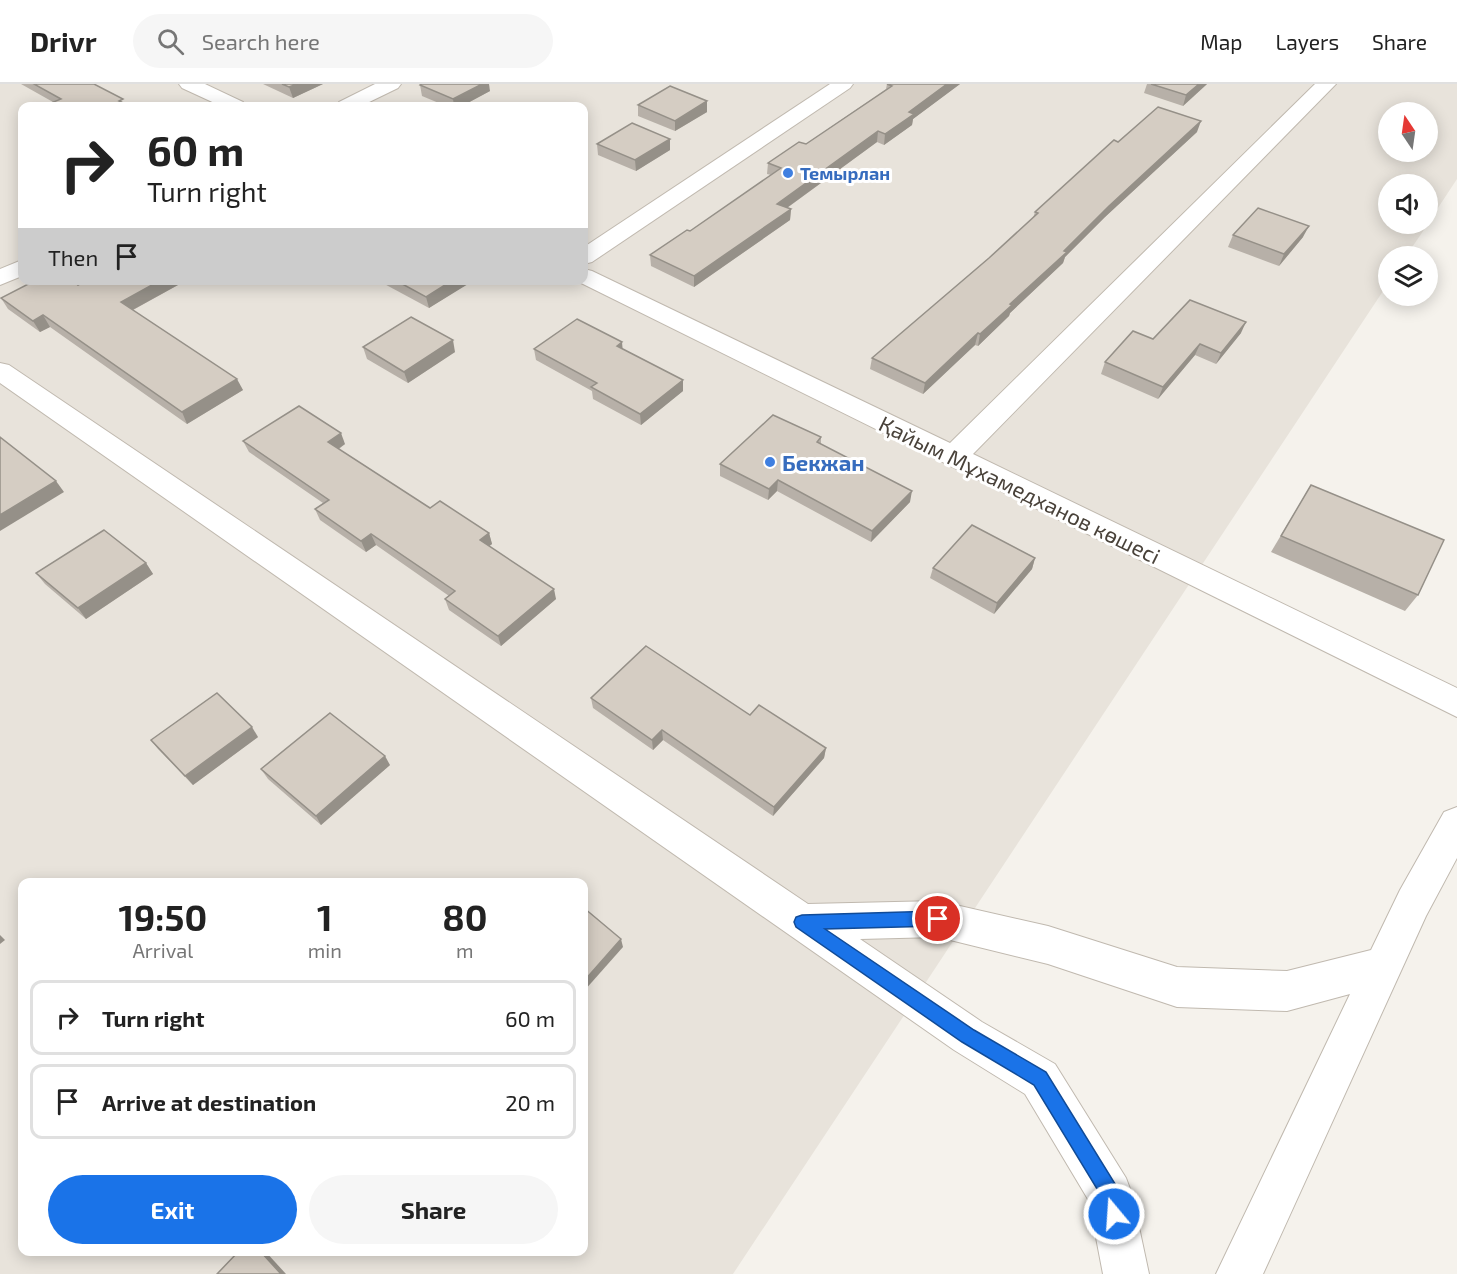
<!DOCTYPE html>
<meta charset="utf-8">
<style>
body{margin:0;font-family:"Exo 2",sans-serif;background:#f6f6f6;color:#222;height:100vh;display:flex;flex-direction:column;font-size:22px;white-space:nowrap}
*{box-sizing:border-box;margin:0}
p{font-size:20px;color:#767676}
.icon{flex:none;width:33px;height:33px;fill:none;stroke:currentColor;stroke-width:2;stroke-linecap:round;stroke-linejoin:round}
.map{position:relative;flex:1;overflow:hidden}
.sheet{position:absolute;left:18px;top:794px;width:570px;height:378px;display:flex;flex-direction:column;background:#fff;border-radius:12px;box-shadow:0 3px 15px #0003}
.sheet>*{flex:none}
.top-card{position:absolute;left:18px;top:18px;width:570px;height:183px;border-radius:12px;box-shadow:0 3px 15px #0003;background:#fff;color:#222;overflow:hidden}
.needle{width:39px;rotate:347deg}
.controls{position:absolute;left:1378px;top:18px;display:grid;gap:12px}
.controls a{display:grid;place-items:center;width:60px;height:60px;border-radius:50%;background:#fff;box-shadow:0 3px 15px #0003;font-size:30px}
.pin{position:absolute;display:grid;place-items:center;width:51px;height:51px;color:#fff;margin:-26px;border:3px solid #fff;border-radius:50%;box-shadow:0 2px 6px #0007}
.me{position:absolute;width:66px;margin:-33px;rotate:342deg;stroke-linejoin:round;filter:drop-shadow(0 0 4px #0008)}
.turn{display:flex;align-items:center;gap:21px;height:126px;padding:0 30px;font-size:27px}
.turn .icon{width:78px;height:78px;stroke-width:2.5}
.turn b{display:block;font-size:42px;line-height:51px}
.then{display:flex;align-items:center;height:57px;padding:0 30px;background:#0003;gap:12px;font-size:22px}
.eta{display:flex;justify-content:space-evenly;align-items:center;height:102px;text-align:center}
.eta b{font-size:36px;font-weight:700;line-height:42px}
.cta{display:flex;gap:12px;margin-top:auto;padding:12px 30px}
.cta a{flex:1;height:69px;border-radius:36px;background:#1a73e8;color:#fff;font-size:24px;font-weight:700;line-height:69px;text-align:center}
.cta a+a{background:#f6f6f6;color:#222}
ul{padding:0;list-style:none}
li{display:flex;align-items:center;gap:18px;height:75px;margin:0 12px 9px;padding:0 18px;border:3px solid #e0e0e0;border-radius:12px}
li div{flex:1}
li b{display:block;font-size:22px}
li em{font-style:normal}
header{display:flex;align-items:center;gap:36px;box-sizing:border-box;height:84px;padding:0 30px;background:#fff;border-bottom:2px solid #e0e0e0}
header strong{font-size:28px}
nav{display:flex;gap:33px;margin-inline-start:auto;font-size:21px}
.search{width:420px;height:54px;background:#f6f6f6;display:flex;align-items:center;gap:15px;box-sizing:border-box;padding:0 21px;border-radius:33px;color:#767676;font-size:22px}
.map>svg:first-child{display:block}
.residential{fill:#e8e3db;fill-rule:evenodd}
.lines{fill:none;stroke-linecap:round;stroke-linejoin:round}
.minor-casing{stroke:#c0b9af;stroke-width:2}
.minor{fill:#fff;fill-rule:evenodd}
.wall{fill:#b7b0a8}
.shaded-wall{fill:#959088}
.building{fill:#d5cdc3;stroke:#959088;stroke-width:1.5}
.route{fill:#1a73e8;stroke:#114b97;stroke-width:1.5}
.shop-dot{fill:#3f7fe0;stroke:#fff;stroke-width:2}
.labels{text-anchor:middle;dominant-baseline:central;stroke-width:6;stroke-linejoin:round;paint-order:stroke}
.far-shop-label{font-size:18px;font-weight:bold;fill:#366cbe;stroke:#fff;text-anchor:start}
.shop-label{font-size:22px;font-weight:bold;fill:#366cbe;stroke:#fff;text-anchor:start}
.street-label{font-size:22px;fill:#49423a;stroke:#fff}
</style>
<header>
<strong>Drivr</strong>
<div class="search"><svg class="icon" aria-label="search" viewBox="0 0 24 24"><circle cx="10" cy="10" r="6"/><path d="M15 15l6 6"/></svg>Search here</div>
<nav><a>Map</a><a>Layers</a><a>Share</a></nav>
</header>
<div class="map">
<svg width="1457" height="1190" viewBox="0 0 1457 1190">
<rect width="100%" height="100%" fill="#f5f2ec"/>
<path class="residential" d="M0,0H1457V95L1428,139V100H1389V140H1428L1406,172H1389V198L733,1190H0ZM22,22H584V196H22ZM1389,28H1428V68H1389ZM22,798H584V1167H22Z"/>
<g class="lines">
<g class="minor-casing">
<g id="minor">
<polygon points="179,0 205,0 243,18 246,22 221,22 182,4"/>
<polygon points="375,0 401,0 398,4 361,22 336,22 339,18"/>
<polygon points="830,0 853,0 850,4 592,178 584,180 584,163"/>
<polygon points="1315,0 1336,0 973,370 1457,604 1457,633 575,196 584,196 584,185 592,187 950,359"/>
<polygon points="22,176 22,192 0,201 0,185"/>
<polygon points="0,279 9,281 808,820 938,817 1048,842 1177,883 1287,887 1371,866 1400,806 1444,728 1457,723 1457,774 1426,832 1263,1190 1216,1190 1350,910 1287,927 1177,923 1048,880 938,853 860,855 982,938 1055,980 1126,1094 1132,1110 1149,1190 1103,1190 1089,1117 1025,1010 954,966 0,299"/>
</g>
</g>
<use href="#minor" class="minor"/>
</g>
<g class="wall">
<polygon points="21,0 94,0 129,22 52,22 51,19 53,18"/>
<polygon points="263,0 323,0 293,14"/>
<polygon points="887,0 960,0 913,35 912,41 884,61 877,58 787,124 791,125 790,136 694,203 651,182 650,171 690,147 771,91 767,90 768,79 806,60 886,5"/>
<polygon points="1147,0 1207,0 1183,22 1144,9"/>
<polygon points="420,1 490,7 462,22 446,22 422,12"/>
<polygon points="707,17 707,28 675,47 638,32 638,21"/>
<polygon points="1197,48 1105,133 1065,173 1063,179 1010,229 1009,232 978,262 975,261 923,310 870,285 872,274 989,174 1033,134 1035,128 1118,58"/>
<polygon points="670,55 670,66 636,87 598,71 597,60"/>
<polygon points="1233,151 1303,153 1279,182 1228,163"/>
<polygon points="87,196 187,196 133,226 243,306 187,340 50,243 40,248 8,225 1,214 78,201"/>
<polygon points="377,196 473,196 429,224"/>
<polygon points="1241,249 1216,280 1195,271 1158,315 1101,290 1105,278 1153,255"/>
<polygon points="363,263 455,268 408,299 367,275"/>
<polygon points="534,265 623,265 683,296 683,307 641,341 593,315 592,307 536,276"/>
<polygon points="821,353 821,360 910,418 871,458 777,407 768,416 720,392 720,380"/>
<polygon points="243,357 345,360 339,365 430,424 489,449 492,460 489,462 556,515 501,562 449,526 445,515 449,512 376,461 366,468 320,436 315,425 323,419 249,368"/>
<polygon points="1311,401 1418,511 1405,527 1271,468"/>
<polygon points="1035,474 1032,485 994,530 930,494 933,484"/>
<polygon points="146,479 153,490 86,535 45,500 36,489"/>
<polygon points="591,614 750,631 826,664 824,674 773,732 663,656 653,666 593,624"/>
<polygon points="258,653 193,701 158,665 151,656"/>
<polygon points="390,681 321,741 268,695 261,685"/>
</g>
<g class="shaded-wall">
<polygon points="297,0 323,0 293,14 289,3"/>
<polygon points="482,0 489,0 490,7 462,22 454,22 453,15"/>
<polygon points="947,0 960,0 913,35 912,41 884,61 885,50 909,28"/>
<polygon points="1199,0 1207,0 1183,22 1186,11"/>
<polygon points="707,17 707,28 675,47 675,37"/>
<polygon points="1201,37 1197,48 1105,133 1065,173 1063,179 1010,229 1009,232 978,262 980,250 1010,220 1109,122"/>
<polygon points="878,47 877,58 777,131 777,120"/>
<polygon points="670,55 670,66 636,87 635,76"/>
<polygon points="587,80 588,91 584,94 584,82"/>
<polygon points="791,125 790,136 694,203 694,192"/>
<polygon points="1309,142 1303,153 1279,182 1284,170"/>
<polygon points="161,196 187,196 127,229 121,218"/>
<polygon points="453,196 473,197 429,224 426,213"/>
<polygon points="43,231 50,243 40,248 33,237"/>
<polygon points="1246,238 1241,249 1216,280 1221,269"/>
<polygon points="978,249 975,261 923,310 925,299"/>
<polygon points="453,256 455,268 408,299 404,288"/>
<polygon points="622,258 623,269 617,262"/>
<polygon points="1200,260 1195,271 1158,315 1163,303"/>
<polygon points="237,295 243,306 187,340 182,328"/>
<polygon points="683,296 683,307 641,341 640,330"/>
<polygon points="341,349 345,360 332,369 328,358"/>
<polygon points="778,396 777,407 768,416 769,405"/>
<polygon points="56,397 64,408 0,447 0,431"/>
<polygon points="912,407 910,418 871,458 872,447"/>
<polygon points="489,449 492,460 483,467 480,456"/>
<polygon points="371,450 376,461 366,468 361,457"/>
<polygon points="1035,474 1032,485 994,530 997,519"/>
<polygon points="146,479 153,490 86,535 78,524"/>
<polygon points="554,505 556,515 501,562 498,552"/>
<polygon points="252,643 258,653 193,701 185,692"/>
<polygon points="662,646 663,656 653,666 652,656"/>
<polygon points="826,664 824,674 773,732 774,723"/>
<polygon points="385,672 390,681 321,741 316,732"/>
<polygon points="0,851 5,856 0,860"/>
<polygon points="621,855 623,863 584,907 584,897"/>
<polygon points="260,1167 265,1167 286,1190 281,1190"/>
</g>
<g class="building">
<polygon points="34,0 94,0 123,15 119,17 129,22 57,22 51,19 61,15"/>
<polygon points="282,0 297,0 289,3"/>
<polygon points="421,0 482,0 453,15 420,1"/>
<polygon points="887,0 947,0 909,28 914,30 885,50 878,47 777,120 791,125 694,192 650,171 687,146 690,147 781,84 768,79 799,58 806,60 892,2"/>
<polygon points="1151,0 1199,0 1186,11"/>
<polygon points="670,2 707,17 675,37 638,21"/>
<polygon points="1158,23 1201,37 1109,122 1064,167 1067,168 1010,220 1012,221 980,250 978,249 925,299 872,274 989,174 1038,129 1035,128 1114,56 1118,58"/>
<polygon points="632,39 670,55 635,76 597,60"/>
<polygon points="1258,124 1309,142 1284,170 1233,151"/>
<polygon points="36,196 71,196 78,201 87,196 161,196 121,218 237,295 182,328 43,231 33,237 1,214"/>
<polygon points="395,196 453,196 426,213"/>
<polygon points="1190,216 1246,238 1221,269 1200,260 1163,303 1105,278 1133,247 1153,255"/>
<polygon points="411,233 453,256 404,288 363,263"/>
<polygon points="577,235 622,258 617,262 683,296 640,330 591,303 597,299 534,265"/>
<polygon points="299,322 341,349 328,358 430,424 440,417 489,449 480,456 554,505 498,552 445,515 455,507 371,450 361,457 315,425 329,416 243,357"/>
<polygon points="773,331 821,353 817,358 912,407 872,447 778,396 769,405 720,380"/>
<polygon points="0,353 56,397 0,431"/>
<polygon points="1311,401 1444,456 1418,511 1281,452"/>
<polygon points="972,441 1035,474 997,519 933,484"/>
<polygon points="104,446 146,479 78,524 36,489"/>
<polygon points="646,562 750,631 759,621 826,664 774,723 662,646 652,656 591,614"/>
<polygon points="217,609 252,643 185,692 151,656"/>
<polygon points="330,629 385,672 316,732 261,685"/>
<polygon points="584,824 621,855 584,897"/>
<polygon points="239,1167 260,1167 281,1190 217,1190"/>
</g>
<polygon class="route" points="938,827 943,830 945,835 943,840 938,842 825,845 974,946 1046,988 1117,1103 1124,1130 1121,1137 1114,1139 1108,1137 1102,1113 1034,1001 962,958 796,843 794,838 796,833 802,831"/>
<g class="shop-dot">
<circle cx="788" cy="89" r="6"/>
<circle cx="770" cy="378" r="6"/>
</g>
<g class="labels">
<g class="far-shop-label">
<text x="800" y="89">Темырлан</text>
</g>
<g class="shop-label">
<text x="782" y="378">Бекжан</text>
</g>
<g class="street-label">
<text transform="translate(1020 405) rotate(26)">Қайым Мұхамедханов көшесі</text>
</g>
</g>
</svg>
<div class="controls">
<a><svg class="needle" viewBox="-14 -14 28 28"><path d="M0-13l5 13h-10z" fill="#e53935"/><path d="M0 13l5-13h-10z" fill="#767676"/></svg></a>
<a><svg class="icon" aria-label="sound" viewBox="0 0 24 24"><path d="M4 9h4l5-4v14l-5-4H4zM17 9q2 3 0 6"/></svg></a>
<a><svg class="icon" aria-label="layers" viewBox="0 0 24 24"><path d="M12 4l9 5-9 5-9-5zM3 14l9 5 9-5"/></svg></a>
</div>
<div class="pin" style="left:938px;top:835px;background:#d93025"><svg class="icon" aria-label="arrive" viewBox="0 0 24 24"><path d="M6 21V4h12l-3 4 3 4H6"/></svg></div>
<svg class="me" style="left:1114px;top:1130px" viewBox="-20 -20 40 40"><circle r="17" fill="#1a73e8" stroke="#fff" stroke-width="3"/><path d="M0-11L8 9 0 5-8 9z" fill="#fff"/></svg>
<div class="top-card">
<div class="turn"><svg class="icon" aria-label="right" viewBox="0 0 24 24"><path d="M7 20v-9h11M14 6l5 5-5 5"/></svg><div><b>60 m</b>Turn right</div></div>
<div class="then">Then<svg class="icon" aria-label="arrive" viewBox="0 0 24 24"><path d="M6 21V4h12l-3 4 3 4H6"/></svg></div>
</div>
<section class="sheet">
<div class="eta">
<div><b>19:50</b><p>Arrival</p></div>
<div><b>1</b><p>min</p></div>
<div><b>80</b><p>m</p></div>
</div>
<ul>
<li><svg class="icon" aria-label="right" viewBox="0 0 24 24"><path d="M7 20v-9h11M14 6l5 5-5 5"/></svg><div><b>Turn right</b></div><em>60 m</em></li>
<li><svg class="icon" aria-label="arrive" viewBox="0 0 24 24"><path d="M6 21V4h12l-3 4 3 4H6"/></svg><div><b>Arrive at destination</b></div><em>20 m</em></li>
</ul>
<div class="cta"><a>Exit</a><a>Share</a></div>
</section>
</div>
